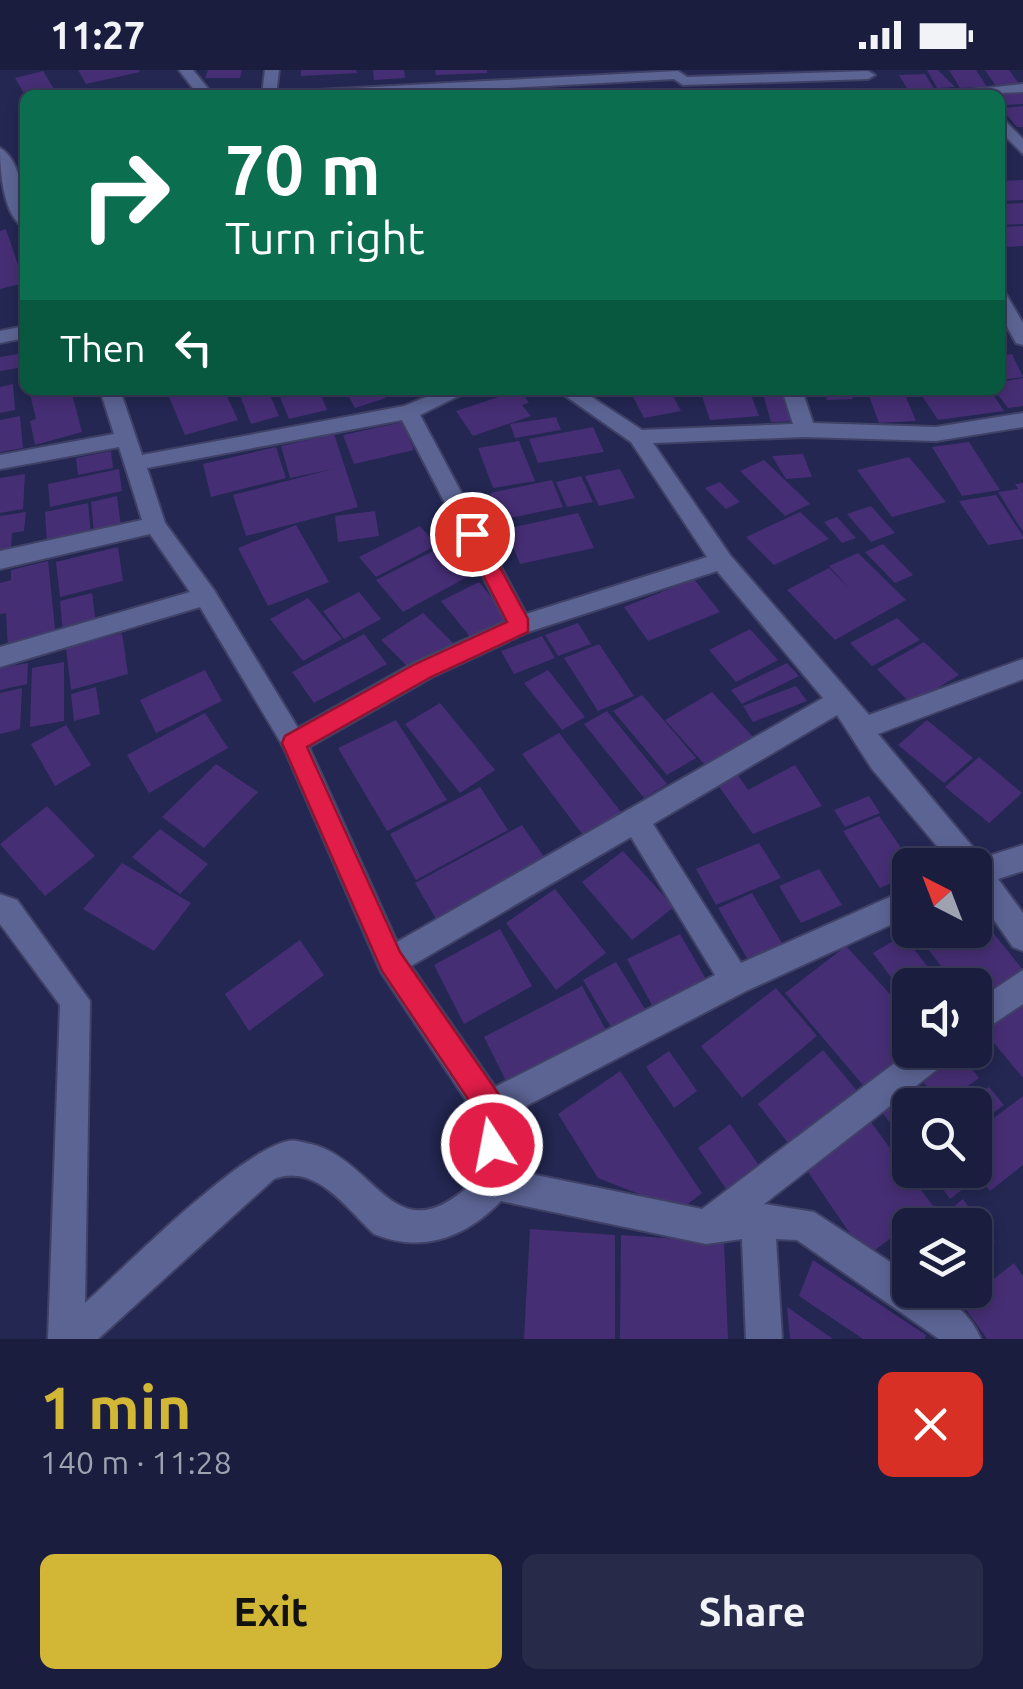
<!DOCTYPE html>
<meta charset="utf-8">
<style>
body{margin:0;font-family:Ubuntu,sans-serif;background:#272a49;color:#f1f3f6;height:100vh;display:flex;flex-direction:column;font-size:38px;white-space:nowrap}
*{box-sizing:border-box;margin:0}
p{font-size:32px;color:#9fa2b0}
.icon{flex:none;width:55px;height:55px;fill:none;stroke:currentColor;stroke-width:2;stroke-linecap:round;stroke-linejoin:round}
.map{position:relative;height:1269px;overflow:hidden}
.drawer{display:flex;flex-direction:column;background:#1a1d3e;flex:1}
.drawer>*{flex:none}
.hud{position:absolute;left:20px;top:20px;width:985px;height:305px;border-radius:15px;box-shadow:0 5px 15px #0003,0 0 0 2px #383b58;background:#0b6e4f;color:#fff;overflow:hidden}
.needle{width:65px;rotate:318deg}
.tools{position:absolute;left:892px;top:778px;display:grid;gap:20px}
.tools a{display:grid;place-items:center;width:100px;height:100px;border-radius:15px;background:#1a1d3e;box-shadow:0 5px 15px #0003,0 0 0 2px #383b58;font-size:50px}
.pin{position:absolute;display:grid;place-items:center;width:85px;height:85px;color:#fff;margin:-42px;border:5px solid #fff;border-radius:50%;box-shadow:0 2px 10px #0007}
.me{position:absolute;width:110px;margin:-55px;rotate:349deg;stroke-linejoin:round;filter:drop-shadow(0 0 8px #0008)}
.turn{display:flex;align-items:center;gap:35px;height:210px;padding:0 40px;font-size:45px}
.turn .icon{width:130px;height:130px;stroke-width:2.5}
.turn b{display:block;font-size:70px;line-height:85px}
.then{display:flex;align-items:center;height:95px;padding:0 40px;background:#0003;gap:20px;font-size:38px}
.round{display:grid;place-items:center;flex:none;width:105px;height:105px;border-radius:15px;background:#272a49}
.head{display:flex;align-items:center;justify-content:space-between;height:170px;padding:0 40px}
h1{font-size:60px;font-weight:700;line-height:75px;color:#d2b635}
.cta{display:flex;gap:20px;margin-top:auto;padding:20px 40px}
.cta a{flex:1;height:115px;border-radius:15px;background:#d2b635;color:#111;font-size:40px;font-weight:700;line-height:115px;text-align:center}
.cta a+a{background:#272a49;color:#f1f3f6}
.status{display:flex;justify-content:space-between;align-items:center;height:70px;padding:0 50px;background:#1a1d3e;direction:ltr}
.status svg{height:28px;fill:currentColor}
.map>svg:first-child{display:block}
.building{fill:#462e74}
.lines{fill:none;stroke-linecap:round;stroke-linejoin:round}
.minor-casing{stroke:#404166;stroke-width:4}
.minor{fill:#5c6494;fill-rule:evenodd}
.route{fill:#e11d48;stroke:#92132f;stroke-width:2.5}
</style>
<div class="status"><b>11:27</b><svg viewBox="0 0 49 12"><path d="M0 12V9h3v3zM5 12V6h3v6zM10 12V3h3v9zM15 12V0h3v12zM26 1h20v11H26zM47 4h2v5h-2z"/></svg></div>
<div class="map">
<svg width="1023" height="1269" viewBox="0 0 1023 1269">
<rect width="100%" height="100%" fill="#232752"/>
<g class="building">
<polygon points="78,0 139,0 140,2 86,14"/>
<polygon points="208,0 242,0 240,8 205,8"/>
<polygon points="301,0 356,0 357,3 301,6"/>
<polygon points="373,0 404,0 405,8 374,10"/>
<polygon points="435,0 487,0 487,3 436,5"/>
<polygon points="927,0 938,0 955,17 937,18"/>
<polygon points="949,0 976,0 987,17 960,18"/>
<polygon points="985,0 1009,0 1020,15 996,16"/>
<polygon points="43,1 54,19 25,25 15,8"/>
<polygon points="925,4 934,19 908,20 899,5"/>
<polygon points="1023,22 1023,34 1007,35 1000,27 1000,23"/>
<polygon points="1023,36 1023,57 1017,57 1001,38"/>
<polygon points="1023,110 1023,130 1000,131 1000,111"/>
<polygon points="1023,133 1023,154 1000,155 1000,134"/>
<polygon points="1023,156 1023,176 1007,177 1000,157"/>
<polygon points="6,159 24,213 0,219 0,161"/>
<polygon points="24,283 24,297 0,301 0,287"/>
<polygon points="1012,284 1023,307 1000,310 1000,286"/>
<polygon points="1023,308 1023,336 1008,338 994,320 1000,320 1000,312"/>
<polygon points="13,314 15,340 0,343 0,317"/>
<polygon points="29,320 71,320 82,362 35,375 30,351 36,349"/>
<polygon points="195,320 224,320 238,350 185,365 169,327"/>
<polygon points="238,320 268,320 279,346 251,354"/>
<polygon points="277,320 319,320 327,340 289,349"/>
<polygon points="345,320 381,320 386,328 355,338"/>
<polygon points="520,320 529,333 522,335 531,346 473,366 456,341"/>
<polygon points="670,320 681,341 644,348 632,325"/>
<polygon points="700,320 749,320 759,346 710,350"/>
<polygon points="762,320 790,320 800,351 771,352"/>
<polygon points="823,320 849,320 853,329 827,330"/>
<polygon points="867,320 903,320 916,351 879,353"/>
<polygon points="968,320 990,320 1004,341 938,350 922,326"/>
<polygon points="20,346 23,378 0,382 0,350"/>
<polygon points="556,347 561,360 515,368 510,354"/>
<polygon points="403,352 414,380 354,394 343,365"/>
<polygon points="593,357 604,382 538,393 529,369"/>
<polygon points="334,364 358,437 246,466 233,425 333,399 290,408 281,376"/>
<polygon points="519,371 535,411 493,418 478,378"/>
<polygon points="969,372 1000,420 962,426 932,377"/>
<polygon points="276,377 286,408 211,427 203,394"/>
<polygon points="111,381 113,398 78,405 76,388"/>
<polygon points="803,384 812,407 786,409 772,386"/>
<polygon points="909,387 946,432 892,447 857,400"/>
<polygon points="764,390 810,434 785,446 740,401"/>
<polygon points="119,399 122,421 50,437 48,414"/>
<polygon points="620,399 635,428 599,436 585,406"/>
<polygon points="25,404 23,439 0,443 0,408"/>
<polygon points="581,406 593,432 567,437 556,412"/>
<polygon points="552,410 563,437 500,450 490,423"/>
<polygon points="720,412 740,432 726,439 705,418"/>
<polygon points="1023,413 1023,462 998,422 1018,419 1015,414"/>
<polygon points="996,425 1023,466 1023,469 988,475 959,431"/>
<polygon points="117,426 121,457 94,463 91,432"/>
<polygon points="88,433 91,464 47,474 45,442"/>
<polygon points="871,436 895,463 871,472 847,444"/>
<polygon points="375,441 379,466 338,472 335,446"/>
<polygon points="26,442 24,461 12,463 11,478 0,480 0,446"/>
<polygon points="800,442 829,469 774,495 746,467"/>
<polygon points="578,443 594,478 520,494 506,459"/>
<polygon points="445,445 454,469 440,473 431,448"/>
<polygon points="837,447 856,468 842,473 824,452"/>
<polygon points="296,455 329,512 268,536 238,478"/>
<polygon points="420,456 437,475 376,507 359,487"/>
<polygon points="453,471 480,500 403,542 376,510"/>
<polygon points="883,474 913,505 895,513 865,482"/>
<polygon points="118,477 123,511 60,527 56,492"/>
<polygon points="858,483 906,530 835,570 787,520 829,498 849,518 829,496"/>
<polygon points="48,491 56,568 8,580 6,543 0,544 0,513 11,510 11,500"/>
<polygon points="694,509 720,542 648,571 624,537"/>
<polygon points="479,512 509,549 472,569 441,531"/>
<polygon points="359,522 381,549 344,569 323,541"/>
<polygon points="92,523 96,554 63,563 60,531"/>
<polygon points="308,528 342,569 303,591 270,549"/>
<polygon points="423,543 453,573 411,600 381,570"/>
<polygon points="897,548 920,570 872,596 850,573"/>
<polygon points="578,553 591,574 558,586 545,565"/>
<polygon points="750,559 778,590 736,612 709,580"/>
<polygon points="122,563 128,604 71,620 66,578"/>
<polygon points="364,564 387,594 314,633 292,602"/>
<polygon points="542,566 555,588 514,604 501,581"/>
<polygon points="924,572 959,605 911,634 877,599"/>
<polygon points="599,574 634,626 598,641 564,588"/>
<polygon points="64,592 64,651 30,657 32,598"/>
<polygon points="28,593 27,614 0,620 0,598"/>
<polygon points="787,593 799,606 742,634 731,620"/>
<polygon points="205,600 222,631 156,663 140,630"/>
<polygon points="548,600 585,647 562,660 524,613"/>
<polygon points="796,616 807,631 753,652 743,636"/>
<polygon points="96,617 100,644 74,651 71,624"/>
<polygon points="22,618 20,659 0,664 0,623"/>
<polygon points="712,622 753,667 705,695 665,650"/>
<polygon points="642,625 696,688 667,705 613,641"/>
<polygon points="440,633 495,700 460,723 405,654"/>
<polygon points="607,641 667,714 644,728 584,654"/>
<polygon points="205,643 228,678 149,723 127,685"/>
<polygon points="396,650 447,730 387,761 338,678"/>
<polygon points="927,650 973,688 944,713 898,675"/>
<polygon points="66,655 91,695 55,716 31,674"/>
<polygon points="559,663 621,742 583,765 522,684"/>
<polygon points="979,687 1022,723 989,753 945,717"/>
<polygon points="216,694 258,722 204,778 162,747"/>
<polygon points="795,695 822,736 753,764 717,714 738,705 748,720"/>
<polygon points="480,717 508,760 416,810 390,764"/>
<polygon points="869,726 880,743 845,757 834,740"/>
<polygon points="47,736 95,786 45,826 0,774"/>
<polygon points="879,746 913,795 910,805 880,818 843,761"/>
<polygon points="522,755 548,793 439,854 415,813"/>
<polygon points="160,759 208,794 180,824 132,787"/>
<polygon points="759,773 781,808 716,835 696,799"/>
<polygon points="623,781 674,837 632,870 582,812"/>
<polygon points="122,793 191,833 154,881 83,839"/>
<polygon points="819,799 842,835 801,853 779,816"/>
<polygon points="555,819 606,883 556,920 506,853"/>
<polygon points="752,823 783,875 748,890 718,838"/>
<polygon points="975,840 1023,900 975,931 975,915 955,915 914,860 975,860"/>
<polygon points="500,859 532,916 464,954 434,895"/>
<polygon points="680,864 707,911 653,937 627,889"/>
<polygon points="903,865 942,915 910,915 910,933 873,883"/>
<polygon points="300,870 324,905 249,961 225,924"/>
<polygon points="846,876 910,946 910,980 916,980 868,1021 785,923"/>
<polygon points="616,892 648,944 615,964 583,910"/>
<polygon points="582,916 607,962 509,1017 484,967"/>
<polygon points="776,918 817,966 742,1028 701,976"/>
<polygon points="1023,923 1023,1008 979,955"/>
<polygon points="823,980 858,1022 792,1078 758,1034"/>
<polygon points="669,981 697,1021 674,1038 646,997"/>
<polygon points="961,985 979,1008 941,1035 923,1012"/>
<polygon points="620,1001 702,1123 680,1140 598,1108 558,1044"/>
<polygon points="989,1017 1004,1035 975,1056 975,1035 965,1035"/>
<polygon points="910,1021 921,1035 910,1035 910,1064 902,1070 882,1042"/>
<polygon points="1023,1026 1023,1095 990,1121 975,1102 975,1062"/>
<polygon points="870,1051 933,1136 866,1187 806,1099"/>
<polygon points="730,1054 758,1094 726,1119 698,1078"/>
<polygon points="929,1100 971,1100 977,1108 950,1129"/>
<polygon points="963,1129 995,1172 975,1188 975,1155 930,1155"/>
<polygon points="530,1159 615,1165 615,1269 524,1269"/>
<polygon points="621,1165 724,1172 728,1269 620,1269"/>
<polygon points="813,1190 926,1265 925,1269 863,1269 799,1226"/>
<polygon points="1014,1193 1023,1206 1023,1269 987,1269 962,1234"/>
<polygon points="787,1237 833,1269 790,1269"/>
</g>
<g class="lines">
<g class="minor-casing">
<g id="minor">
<polygon points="179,0 193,0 210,21 230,25 198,25"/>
<polygon points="265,0 279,0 276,25 262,25"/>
<polygon points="678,1 687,7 868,1 875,5 868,9 683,15 674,9 381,25 291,25 298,21"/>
<polygon points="1023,14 1023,22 953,25 960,21"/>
<polygon points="1000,46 1023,69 1023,84 1000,61"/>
<path d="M0,78C22,90 25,135 25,158C3,147 0,101 0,78Z"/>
<polygon points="1000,223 1006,224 1023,253 1023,275 1016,273 1000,244"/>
<polygon points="25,256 25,268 0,273 0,261"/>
<path d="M100,320H120L142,385L404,336L443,320H471L420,345L526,544L707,487L631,372L557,320H581L642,360L793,354L782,320H802L813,353L936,357L1023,343V357L936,371L805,367L653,373L730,485L869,645L1023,589V609L878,664L982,788L1023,775V801L998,809L1023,843V881L1013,877L975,823V795H953L872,699L837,645L653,754L741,893L910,818V846L746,921L507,1046L511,1100L702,1139L912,980H952L948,991L764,1134L814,1142L910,1205V1220C942,1220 968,1239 981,1269H939L797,1170L776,1169L782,1269H746L742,1169L706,1174L501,1131C466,1167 423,1184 374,1164C345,1137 316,1093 274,1109L98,1269H48L60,935L0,854V824L17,830L90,931L85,1233C128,1194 238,1082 288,1071C296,1069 303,1073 311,1074C380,1092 395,1191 478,1107L474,1042L381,902L284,678L200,537L0,597V577L190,522L150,464L0,499V481L142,450L119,377L0,399V385L114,364ZM402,350L506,551L414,593L298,658L214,520L165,453L147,398ZM717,501L823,628L397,872L309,677L432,607L528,562ZM631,767L715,905L495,1017L411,896Z"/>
<polygon points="1023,900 1023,934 975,966 975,932"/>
</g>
</g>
<use href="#minor" class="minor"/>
</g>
<polygon class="route" points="472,457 479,459 528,549 528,562 431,607 307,677 400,882 500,1026 507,1075 503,1085 492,1090 482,1085 476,1041 382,901 282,673 285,666 415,594 507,552 462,464"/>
</svg>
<div class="tools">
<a><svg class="needle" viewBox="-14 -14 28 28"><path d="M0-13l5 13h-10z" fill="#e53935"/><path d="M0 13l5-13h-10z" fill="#9fa2b0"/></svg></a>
<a><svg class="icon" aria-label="sound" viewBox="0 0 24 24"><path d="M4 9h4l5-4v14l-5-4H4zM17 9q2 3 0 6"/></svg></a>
<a><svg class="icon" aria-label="search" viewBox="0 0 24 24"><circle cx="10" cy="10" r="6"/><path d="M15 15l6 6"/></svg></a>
<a><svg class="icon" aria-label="layers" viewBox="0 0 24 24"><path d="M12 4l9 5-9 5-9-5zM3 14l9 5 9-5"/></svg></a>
</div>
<div class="pin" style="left:472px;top:464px;background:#d93025"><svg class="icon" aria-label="arrive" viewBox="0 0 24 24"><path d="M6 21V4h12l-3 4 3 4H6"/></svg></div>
<svg class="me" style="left:492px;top:1075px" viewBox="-20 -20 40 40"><circle r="17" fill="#e11d48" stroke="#fff" stroke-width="3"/><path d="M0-11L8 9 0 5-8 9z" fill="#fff"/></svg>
<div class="hud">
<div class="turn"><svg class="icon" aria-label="right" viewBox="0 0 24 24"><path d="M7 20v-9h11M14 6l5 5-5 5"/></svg><div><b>70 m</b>Turn right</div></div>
<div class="then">Then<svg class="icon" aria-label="left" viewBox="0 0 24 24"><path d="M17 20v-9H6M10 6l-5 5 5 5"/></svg></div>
</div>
</div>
<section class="drawer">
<div class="head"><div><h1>1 min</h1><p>140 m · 11:28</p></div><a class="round" style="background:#d93025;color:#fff"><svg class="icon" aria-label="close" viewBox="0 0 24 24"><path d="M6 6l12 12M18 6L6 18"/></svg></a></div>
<div class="cta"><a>Exit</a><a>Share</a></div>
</section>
